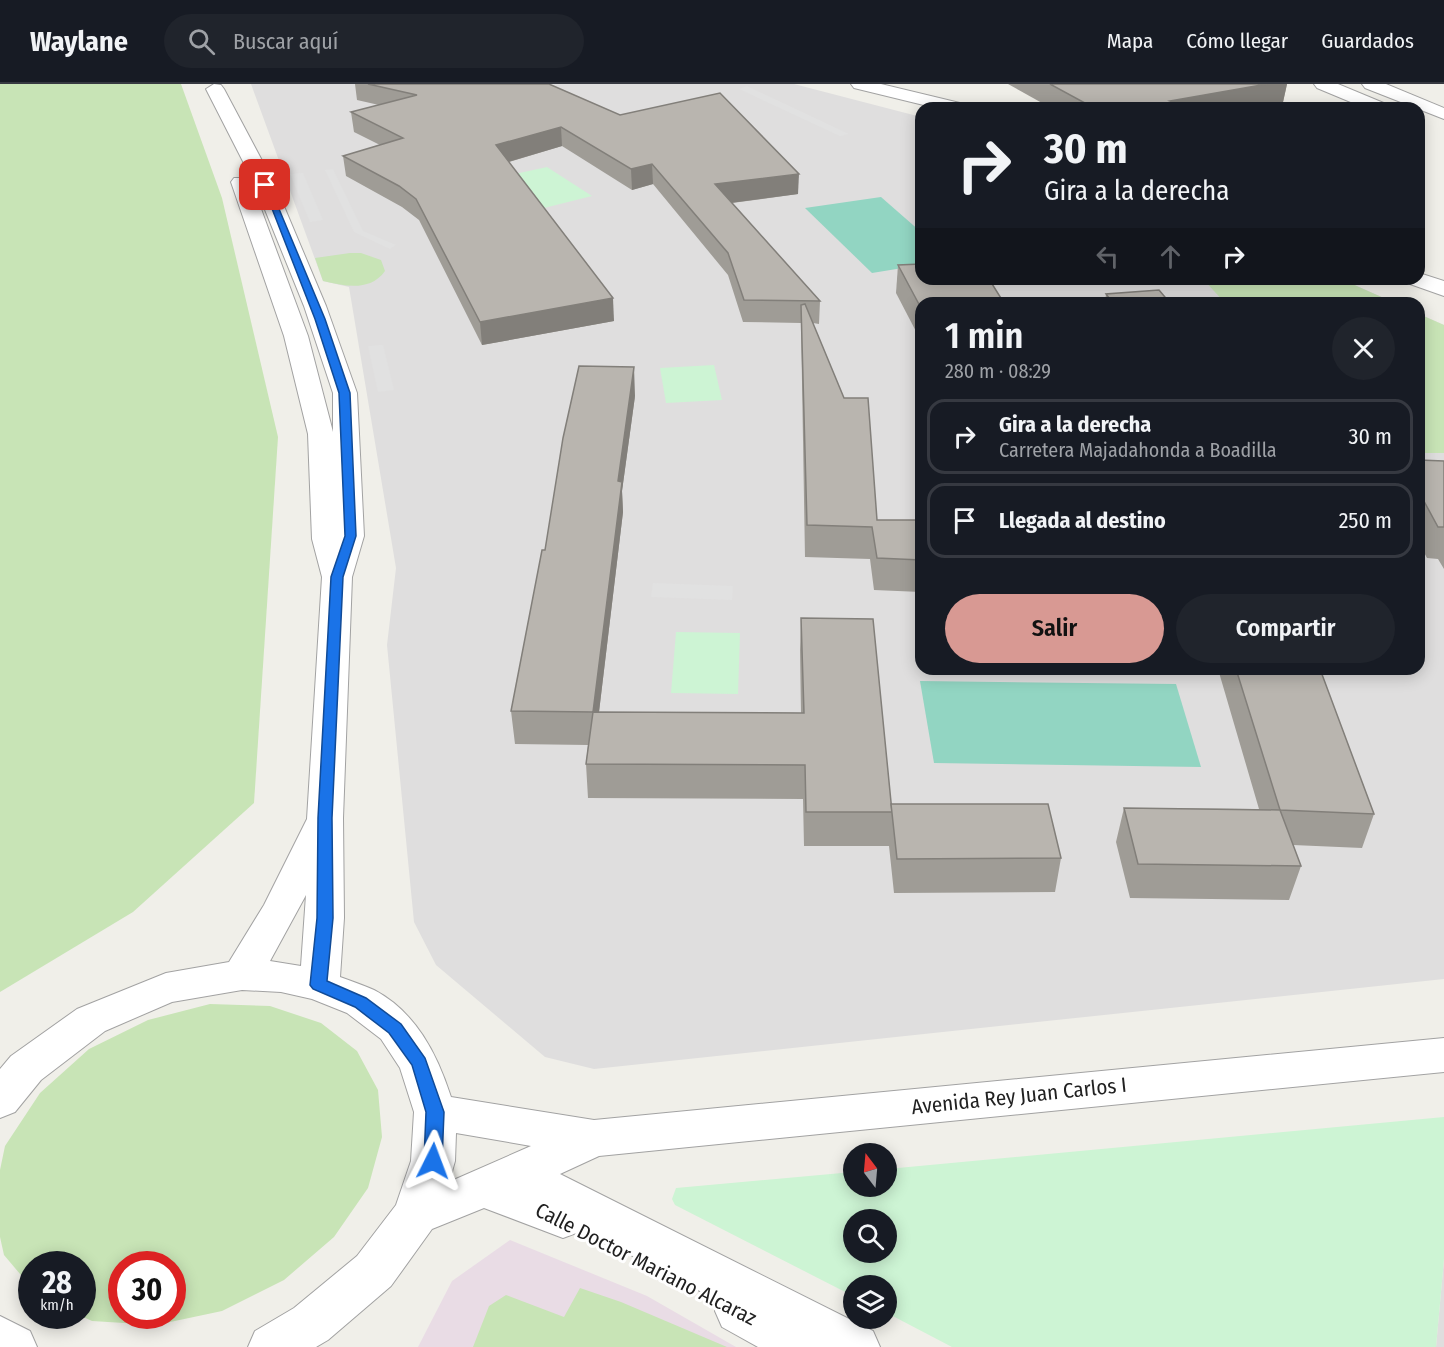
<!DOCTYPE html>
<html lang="es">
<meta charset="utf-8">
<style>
body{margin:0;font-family:"Fira Sans Condensed",sans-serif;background:#20242c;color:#f1f3f6;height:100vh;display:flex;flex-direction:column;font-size:22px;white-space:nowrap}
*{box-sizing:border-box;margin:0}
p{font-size:20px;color:#9ea1a6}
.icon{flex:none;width:33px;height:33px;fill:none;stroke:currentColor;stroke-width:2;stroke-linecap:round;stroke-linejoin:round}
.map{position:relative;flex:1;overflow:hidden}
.details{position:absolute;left:915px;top:213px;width:510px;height:378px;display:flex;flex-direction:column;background:#171b24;border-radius:18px;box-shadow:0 3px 15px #0003}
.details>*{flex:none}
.hud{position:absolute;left:915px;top:18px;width:510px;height:183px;border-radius:18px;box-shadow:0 3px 15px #0003;background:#171b24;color:#f1f3f6;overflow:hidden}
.needle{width:39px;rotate:344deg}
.controls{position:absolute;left:843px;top:1059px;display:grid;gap:12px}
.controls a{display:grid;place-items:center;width:54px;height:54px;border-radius:50%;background:#171b24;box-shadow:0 3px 15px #0003;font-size:30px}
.speed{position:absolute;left:18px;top:1167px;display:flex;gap:12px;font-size:30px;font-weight:700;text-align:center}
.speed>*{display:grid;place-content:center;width:78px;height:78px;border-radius:50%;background:#171b24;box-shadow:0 3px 15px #0003;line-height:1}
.speed small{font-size:15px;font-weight:400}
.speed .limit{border:9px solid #d22;background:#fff;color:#111}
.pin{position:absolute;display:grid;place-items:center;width:51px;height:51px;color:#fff;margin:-26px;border-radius:12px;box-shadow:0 3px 9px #0006}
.me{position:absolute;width:66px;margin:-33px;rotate:3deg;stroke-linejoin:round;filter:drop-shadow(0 0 4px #0008)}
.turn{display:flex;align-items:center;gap:21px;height:126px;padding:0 30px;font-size:27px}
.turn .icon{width:78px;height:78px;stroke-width:2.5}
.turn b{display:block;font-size:42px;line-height:51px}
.lanes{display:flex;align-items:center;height:57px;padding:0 30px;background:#0003;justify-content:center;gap:30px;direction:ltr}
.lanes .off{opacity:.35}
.round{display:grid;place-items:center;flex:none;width:63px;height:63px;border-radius:32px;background:#20242c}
.head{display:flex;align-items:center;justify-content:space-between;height:102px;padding:0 30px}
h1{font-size:36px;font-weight:600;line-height:45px}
.primary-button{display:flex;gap:12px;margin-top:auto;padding:12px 30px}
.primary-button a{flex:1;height:69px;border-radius:36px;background:#d89993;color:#111;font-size:24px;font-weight:600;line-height:69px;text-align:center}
.primary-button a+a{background:#20242c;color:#f1f3f6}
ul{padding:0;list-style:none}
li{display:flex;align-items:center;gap:18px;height:75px;margin:0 12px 9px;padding:0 18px;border:3px solid #363941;border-radius:18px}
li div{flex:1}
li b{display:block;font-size:22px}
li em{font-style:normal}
header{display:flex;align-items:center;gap:36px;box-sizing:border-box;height:84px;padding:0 30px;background:#171b24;border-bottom:2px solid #363941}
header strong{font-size:28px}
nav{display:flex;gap:33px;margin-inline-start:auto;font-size:21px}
.search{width:420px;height:54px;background:#20242c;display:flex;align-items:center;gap:15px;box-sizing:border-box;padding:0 21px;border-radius:33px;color:#9ea1a6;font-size:22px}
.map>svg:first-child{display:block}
.residential{fill:#dfdede}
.industrial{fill:#e9dce5}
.grass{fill:#c8e4b6;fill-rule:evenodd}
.park{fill:#cdf4d4;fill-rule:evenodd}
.pitch{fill:#92d5c2}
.parking{fill:#e1e1e1}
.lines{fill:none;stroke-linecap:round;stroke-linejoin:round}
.street-casing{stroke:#a2a2a2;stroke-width:2}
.street{fill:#fff;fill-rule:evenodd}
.wall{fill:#9f9c96}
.shaded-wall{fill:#827f7a}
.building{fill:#b9b5af;stroke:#827f7a;stroke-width:1.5}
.route{fill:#1a73e8;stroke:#114b97;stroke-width:1.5}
.labels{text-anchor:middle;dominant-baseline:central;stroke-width:6;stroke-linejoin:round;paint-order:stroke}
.near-street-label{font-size:21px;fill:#212121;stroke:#fff}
</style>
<header>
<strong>Waylane</strong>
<div class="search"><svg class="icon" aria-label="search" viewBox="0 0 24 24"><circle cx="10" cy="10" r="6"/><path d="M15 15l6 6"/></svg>Buscar aquí</div>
<nav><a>Mapa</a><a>Cómo llegar</a><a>Guardados</a></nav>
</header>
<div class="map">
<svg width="1444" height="1263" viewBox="0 0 1444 1263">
<rect width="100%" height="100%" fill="#f0efe9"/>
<g class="residential">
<polygon points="251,0 794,0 921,33 921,195 1341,195 1395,219 921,219 921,585 1419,585 1419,230 1444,241 1444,895 594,985 545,973 436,881 414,838 387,561 396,484 349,203 323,197"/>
<polygon points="1444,1175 1444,1263 1436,1263"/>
</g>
<polygon class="industrial" points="510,1156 647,1212 736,1263 418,1263 452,1197"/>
<g class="grass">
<polygon points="0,0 181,0 222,114 278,353 254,719 133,828 0,908"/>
<path d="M350,169H361L381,176L385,187C370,208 345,202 323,197L315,174Z"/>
<polygon points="1203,195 1341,195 1395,219 1225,219"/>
<polygon points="1419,230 1444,241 1444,369 1419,369"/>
<path d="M210,920L270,922L321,939L357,967L378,1006L382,1053L368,1104L334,1153L284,1196L222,1227L156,1241L92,1237L81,1232L82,1180H32L31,1203L4,1171L0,1153V1086L5,1062L40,1009L89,965L148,936ZM172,1180V1232H122V1180Z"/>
<polygon points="580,1204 621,1218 727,1263 473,1263 489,1222 506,1211 564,1233"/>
</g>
<g class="park">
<polygon points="547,83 592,112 540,125 497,94"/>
<polygon points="714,281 722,316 666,319 660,284"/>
<polygon points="676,548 740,549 738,610 671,609"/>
<path d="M1444,1033V1175L1436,1263H952L887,1229L886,1202H854L853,1212L675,1121L672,1115L676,1104L853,1088L854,1102H886L887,1085ZM854,1136H886V1168H854Z"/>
</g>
<g class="pitch">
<polygon points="881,113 921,148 921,181 872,189 805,124"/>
<polygon points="920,597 1176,600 1201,683 934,679"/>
</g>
<g class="parking">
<polygon points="747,2 849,50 840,52 739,5"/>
<polygon points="333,85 363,147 396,161 390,165 354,148 325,86"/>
<polygon points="303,89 323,136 310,138 290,90"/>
<polygon points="383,261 394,306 378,308 368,262"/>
<polygon points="653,499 733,502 732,516 651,513"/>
</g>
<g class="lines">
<g class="street-casing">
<g id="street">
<path d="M214,0L221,1L224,5L275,101L326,222L357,309L364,452L352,493L343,734L344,834L340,893C351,897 363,901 374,906C416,928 437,970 451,1013L594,1036L1444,954V988L599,1072L560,1090L873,1247L880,1263H758L722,1243L715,1227L719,1217L581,1145L579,1148L563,1154L484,1124L432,1145L391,1202L328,1256L316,1263H248L255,1247L294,1224L357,1172L396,1121L411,1077L414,1028L400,984L381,955L347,929L312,915L281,908L242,906L172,918L105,947L41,996L15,1028L0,1034V985L11,972L77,925L166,889L229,878L264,821L307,735L322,493L312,455L308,350L284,252L231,98L234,94H248L251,98L308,252L333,348V309L304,222L255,101L206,5ZM306,811L301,882L270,877ZM456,1049L531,1062L449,1098L455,1077Z"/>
<polygon points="851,0 881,0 964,20 967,24 936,24 854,4"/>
<polygon points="1314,0 1338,0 1386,20 1389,24 1365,24 1317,4"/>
<polygon points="1362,0 1386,0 1444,24 1444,35 1365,4"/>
<polygon points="1419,189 1444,197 1444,212 1410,200 1407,195 1419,195"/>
<polygon points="0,1232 30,1247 37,1263 0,1263"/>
</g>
</g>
<use href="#street" class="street"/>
</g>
<g class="wall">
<polygon points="355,0 549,0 798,110 732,119 820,217 819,240 813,239 877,436 921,436 921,508 874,506 870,475 805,473 801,239 743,238 728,191 653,100 632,106 562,62 509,78 614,237 482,261 419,136 402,123 346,92 343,72 380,61 354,48 351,28 379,21 357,16"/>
<polygon points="1008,0 1287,0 1283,18 1249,24 1051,24"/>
<polygon points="898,181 921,219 921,257 896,209"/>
<polygon points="1106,210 1170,219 1105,219"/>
<polygon points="635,312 622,407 623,428 599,628 801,629 800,566 801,534 891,720 1061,774 1055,808 894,809 889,762 804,762 803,715 588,714 586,680 588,661 515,660 511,627 545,466"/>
<polygon points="1419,376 1444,377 1444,485 1438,475 1427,474 1419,459"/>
<polygon points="1218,585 1320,585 1374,730 1362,764 1293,761 1301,782 1289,816 1130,814 1116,758 1124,724 1259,725"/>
</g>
<g class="shaded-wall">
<polygon points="1267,0 1287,0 1283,18 1249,24 1169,24 1170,17"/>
<polygon points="561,43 562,62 498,81 496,61"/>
<polygon points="652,80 653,100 632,106 631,85"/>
<polygon points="799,90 798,110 715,121 715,100"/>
<polygon points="613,214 614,237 482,261 480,238"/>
<polygon points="634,283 635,312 622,407 623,428 595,661 593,628 618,397"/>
</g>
<g class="building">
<polygon points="368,0 549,0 620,31 720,9 799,90 715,100 820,217 744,216 728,169 652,80 631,85 561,43 496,61 613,214 480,238 416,115 399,102 343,72 403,54 351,28 417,11"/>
<polygon points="1050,0 1267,0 1170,17 1190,24 1094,24"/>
<polygon points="921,180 921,195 989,195 1004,219 921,219 921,224 898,181"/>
<polygon points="1159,206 1170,219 1113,219 1106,210"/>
<polygon points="805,220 844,314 868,314 877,436 921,436 921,476 877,474 872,443 807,441 801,221"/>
<polygon points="579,282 634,283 618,397 622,398 593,628 511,627 542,466 545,466 563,354"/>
<polygon points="1419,376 1444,377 1444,443 1438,443 1419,408"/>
<polygon points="801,534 873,535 892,728 806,728 805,681 586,680 593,628 804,629"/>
<polygon points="1236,585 1320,585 1374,730 1280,726"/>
<polygon points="891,720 1048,720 1061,774 897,775"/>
<polygon points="1124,724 1280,726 1301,782 1138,780"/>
</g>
<polygon class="route" points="262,99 269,101 325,235 350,309 356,452 343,493 332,734 333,834 327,897 366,914 401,940 425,974 444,1028 442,1077 439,1083 433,1085 426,1083 424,1077 426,1028 412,981 389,949 355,923 313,905 310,901 317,834 318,734 331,493 345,452 339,309 315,235"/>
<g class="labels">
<g class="near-street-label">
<text transform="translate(1019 1012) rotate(-6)">Avenida Rey Juan Carlos I</text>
<text transform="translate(646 1180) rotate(27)">Calle Doctor Mariano Alcaraz</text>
</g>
</g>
</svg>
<div class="controls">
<a><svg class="needle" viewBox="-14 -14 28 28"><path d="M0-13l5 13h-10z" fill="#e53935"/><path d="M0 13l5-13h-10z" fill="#9ea1a6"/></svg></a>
<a><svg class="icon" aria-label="search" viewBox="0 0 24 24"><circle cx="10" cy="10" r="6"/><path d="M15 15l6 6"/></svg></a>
<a><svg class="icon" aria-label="layers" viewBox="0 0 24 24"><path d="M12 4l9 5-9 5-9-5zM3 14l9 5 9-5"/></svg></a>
</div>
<div class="speed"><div>28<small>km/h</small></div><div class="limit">30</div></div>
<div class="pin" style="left:265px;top:101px;background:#d93025"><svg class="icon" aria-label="arrive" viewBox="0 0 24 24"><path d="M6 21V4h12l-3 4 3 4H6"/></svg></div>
<svg class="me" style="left:433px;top:1077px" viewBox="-20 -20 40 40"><path d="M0-17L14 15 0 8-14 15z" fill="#1a73e8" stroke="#fff" stroke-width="4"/></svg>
<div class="hud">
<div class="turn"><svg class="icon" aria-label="right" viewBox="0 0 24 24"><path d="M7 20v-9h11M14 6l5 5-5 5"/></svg><div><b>30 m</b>Gira a la derecha</div></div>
<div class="lanes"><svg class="icon off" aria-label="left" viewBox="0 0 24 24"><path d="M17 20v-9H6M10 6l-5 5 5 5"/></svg><svg class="icon off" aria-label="ahead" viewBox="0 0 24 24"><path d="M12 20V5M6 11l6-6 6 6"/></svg><svg class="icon" aria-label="right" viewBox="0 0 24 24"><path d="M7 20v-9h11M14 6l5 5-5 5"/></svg></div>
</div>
<section class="details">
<div class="head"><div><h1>1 min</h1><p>280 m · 08:29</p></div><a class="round"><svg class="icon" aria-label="close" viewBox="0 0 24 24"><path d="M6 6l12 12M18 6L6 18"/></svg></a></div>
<ul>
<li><svg class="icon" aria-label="right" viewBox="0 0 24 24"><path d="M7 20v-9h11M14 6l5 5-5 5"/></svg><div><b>Gira a la derecha</b><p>Carretera Majadahonda a Boadilla</p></div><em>30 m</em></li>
<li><svg class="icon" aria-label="arrive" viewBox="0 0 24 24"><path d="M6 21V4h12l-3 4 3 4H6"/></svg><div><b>Llegada al destino</b></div><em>250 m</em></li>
</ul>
<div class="primary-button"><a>Salir</a><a>Compartir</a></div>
</section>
</div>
